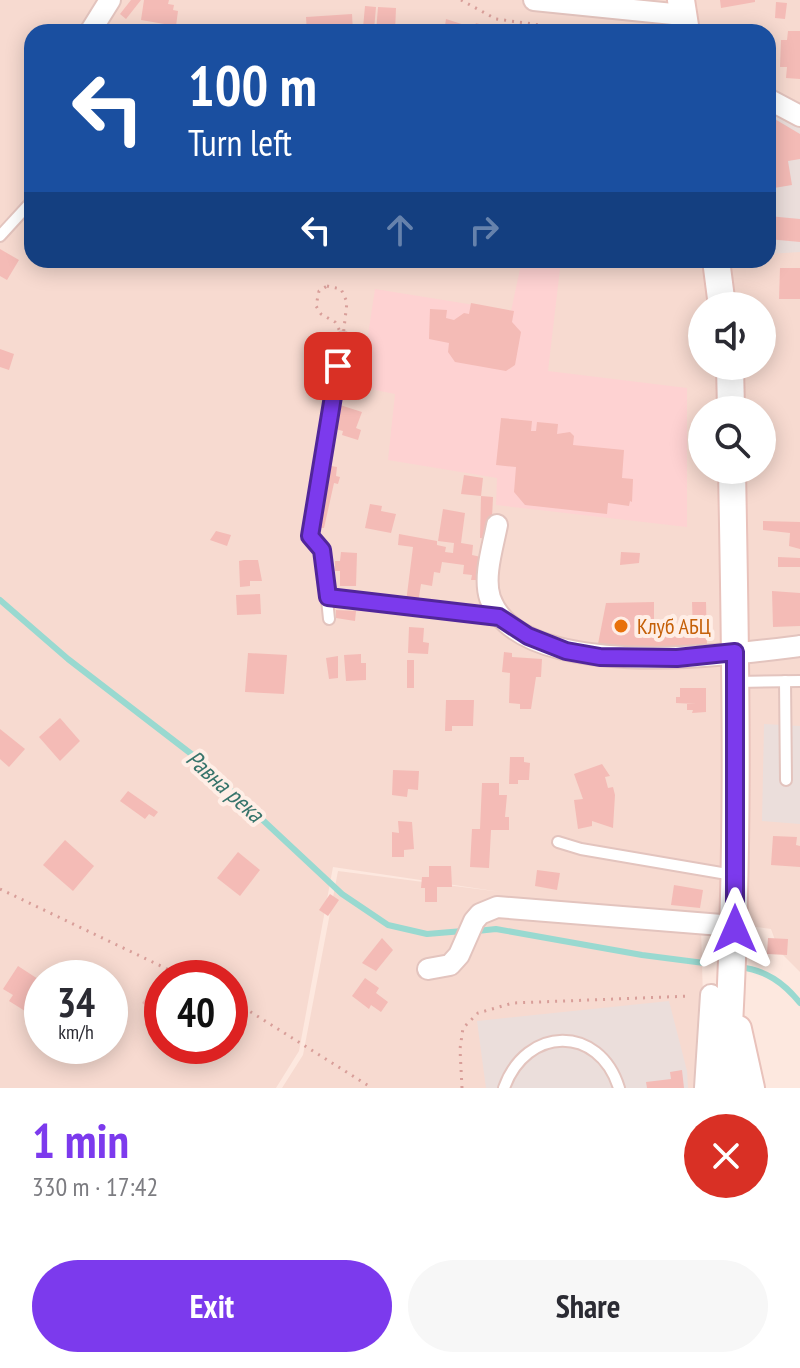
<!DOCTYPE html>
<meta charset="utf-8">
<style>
body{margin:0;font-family:"PT Sans Narrow",sans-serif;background:#f7f7f7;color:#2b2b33;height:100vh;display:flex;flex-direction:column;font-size:30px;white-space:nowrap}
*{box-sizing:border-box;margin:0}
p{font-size:26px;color:#7c7c81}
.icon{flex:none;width:44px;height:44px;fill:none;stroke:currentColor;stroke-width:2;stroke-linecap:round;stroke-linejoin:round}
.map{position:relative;height:1088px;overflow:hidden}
.sheet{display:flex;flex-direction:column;background:#fff;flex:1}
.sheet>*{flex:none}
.top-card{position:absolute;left:24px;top:24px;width:752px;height:244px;border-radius:24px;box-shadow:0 4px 20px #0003;background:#1a4fa0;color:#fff;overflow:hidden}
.tools{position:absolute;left:688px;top:292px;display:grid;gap:16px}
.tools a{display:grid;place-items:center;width:88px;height:88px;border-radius:50%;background:#fff;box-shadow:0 4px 20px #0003;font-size:40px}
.speed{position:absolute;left:24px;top:960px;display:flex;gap:16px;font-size:40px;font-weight:700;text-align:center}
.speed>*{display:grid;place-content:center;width:104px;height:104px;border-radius:50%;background:#fff;box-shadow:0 4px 20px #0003;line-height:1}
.speed small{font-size:20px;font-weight:400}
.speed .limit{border:12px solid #d22;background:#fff;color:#111}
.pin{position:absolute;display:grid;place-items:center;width:68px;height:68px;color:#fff;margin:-34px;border-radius:16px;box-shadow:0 4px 12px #0006}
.me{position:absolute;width:88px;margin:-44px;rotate:0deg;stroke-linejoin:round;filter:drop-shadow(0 0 6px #0008)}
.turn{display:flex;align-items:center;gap:28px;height:168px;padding:0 32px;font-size:36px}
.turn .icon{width:104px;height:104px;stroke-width:2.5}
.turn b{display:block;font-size:56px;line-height:68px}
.lanes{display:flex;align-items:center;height:76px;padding:0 32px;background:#0003;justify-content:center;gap:40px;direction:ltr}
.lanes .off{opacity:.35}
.round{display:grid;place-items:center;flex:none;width:84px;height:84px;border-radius:42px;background:#f7f7f7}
.summary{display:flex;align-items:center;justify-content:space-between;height:136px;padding:0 32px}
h1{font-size:48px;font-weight:800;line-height:60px;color:#7c3aed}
.action{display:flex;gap:16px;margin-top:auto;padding:16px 32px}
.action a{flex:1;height:92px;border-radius:48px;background:#7c3aed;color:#fff;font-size:32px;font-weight:800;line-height:92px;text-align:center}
.action a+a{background:#f7f7f7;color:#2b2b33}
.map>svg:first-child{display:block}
.residential{fill:#f7dad0;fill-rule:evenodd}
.commercial{fill:#fed2d2}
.industrial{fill:#ebdedb}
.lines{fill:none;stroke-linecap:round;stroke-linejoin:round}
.stream{stroke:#99d9d0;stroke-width:6}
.building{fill:#f4bbb6}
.lane-casing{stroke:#e3c4be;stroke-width:14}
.street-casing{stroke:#e3c4be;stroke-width:24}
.secondary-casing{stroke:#e9c2bb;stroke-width:30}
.path{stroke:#d89e99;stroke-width:3;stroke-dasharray:2 6;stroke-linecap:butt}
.lane{stroke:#fff;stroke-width:10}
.street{stroke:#fff;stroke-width:20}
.secondary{stroke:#fff;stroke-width:26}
.route-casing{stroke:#51269a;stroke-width:20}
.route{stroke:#7c3aed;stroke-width:14}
.food-dot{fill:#e8710a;stroke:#ffeee6;stroke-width:3}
.labels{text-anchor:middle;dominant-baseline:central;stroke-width:8;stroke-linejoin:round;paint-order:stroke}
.food-label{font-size:22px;fill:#c56008;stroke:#ffeee6;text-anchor:start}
.water-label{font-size:24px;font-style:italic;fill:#37746b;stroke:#ffeee6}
</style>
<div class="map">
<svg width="800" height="1088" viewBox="0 0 800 1088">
<rect width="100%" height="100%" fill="#fde8df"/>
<path class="residential" d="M0,0H800V972L779,951L771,929L578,904L701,926L703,1000L700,1088H282L303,1055L338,871L501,892L333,867L299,1051L276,1088H0ZM32,32H768V260H32ZM702,306H762V366H702ZM702,410H762V470H702ZM42,978H110V1046H42ZM162,978H230V1046H162Z"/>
<polygon class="commercial" points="522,260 561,260 548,371 687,388 687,527 496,505 497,478 388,460 395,394 360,387 375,289 511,311"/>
<g class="industrial">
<polygon points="768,109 800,123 800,252 768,254"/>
<polygon points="764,724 800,726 800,824 762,821"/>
<polygon points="669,1001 687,1071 688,1088 486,1088 477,1021"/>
</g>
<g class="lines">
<g class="stream">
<polyline points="0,600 68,659 194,756 342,894 388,925 427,934 463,931"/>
<polyline points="477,931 496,929 642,955 704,963"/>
<path d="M739,967C766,970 784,983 800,1003"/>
</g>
</g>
<g class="building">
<polygon points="131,0 141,0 126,19 120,14"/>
<polygon points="144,0 169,0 168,4 174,5 173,10 178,11 176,26 141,20"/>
<polygon points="720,0 755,0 755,2 721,8"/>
<polygon points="776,2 787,3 785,19 775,18"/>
<polygon points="365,6 376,7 374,30 363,28"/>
<polygon points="378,7 396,8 395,32 376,32"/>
<polygon points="352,14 353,32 307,32 306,17"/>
<polygon points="446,19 474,28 476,23 492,28 491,32 444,32"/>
<polygon points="788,31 800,31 800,79 786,78 787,67 780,67 781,40 787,40"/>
<polygon points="768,115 800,134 800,159 788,161 792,185 768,189"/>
<polygon points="768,216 800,219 800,242 768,239"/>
<polygon points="0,249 19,260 7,280 0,276"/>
<polygon points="780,268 800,268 800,299 779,299"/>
<polygon points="471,303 514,311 512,322 521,332 515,365 506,371 455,362 448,352 449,343 429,339 430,309 447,310 446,318 454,320 464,313 469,314"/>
<polygon points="0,349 14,354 9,370 0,367"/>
<polygon points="340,405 362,412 356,428 361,430 358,440 342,435 343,431 331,428"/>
<polygon points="501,418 532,421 531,431 536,431 537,422 558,424 557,434 570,432 574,436 573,445 624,450 622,478 633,479 632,502 630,501 629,506 608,503 607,514 525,505 514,492 516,467 496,465"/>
<polygon points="326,465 337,467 336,476 340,477 338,484 334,483 324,528 312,527"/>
<polygon points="464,475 483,478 481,496 461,494"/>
<polygon points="481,496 493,497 491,539 480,538"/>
<polygon points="370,504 382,506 381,511 396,514 391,533 365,528"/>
<polygon points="443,509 465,513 461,543 473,545 472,555 481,557 478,580 471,580 472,575 463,574 464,565 442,562 440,573 434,572 432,586 421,584 418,603 406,602 413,547 398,545 399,534 437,541 437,545 446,547 445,552 453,553 454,543 438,541"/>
<polygon points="763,521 800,522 800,549 789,546 790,533 763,530"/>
<polygon points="216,531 231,535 227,546 210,540"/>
<polygon points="341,552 357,553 356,586 340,586 340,571 335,571 335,561 340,561"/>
<polygon points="621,552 640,553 639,563 620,565"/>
<polygon points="778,557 800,558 800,567 778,567"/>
<polygon points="244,560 258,560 262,581 250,581 250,586 240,587 239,561"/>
<polygon points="772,591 800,593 800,626 773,627"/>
<polygon points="260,594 261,614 237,615 236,595"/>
<polygon points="654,602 654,635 693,633 692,602 706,602 707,646 701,649 597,649 606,603"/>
<polygon points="336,610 356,611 355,621 336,618"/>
<polygon points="409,627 424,628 423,642 429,643 428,654 408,653"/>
<polygon points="504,652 512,653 512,657 542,659 541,677 536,677 531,709 520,709 520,704 509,703 510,673 502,672"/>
<polygon points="248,653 287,655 284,694 245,692"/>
<polygon points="361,654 361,663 366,663 366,680 346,681 344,655"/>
<polygon points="338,656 338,678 329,679 326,658"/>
<rect x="407" y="660" width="7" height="28"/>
<polygon points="680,688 706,688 706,712 692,713 693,710 687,710 687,704 696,704 676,703 676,697 680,697"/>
<polygon points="446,700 474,700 473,726 452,726 452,731 445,731"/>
<polygon points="60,718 80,741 60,761 39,737"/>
<polygon points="0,729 25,749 9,767 0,759"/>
<polygon points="510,757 524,757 524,762 530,763 529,780 518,780 518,784 509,784"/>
<polygon points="602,764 610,776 605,777 608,788 613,787 615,795 613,828 592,821 592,826 578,829 574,800 583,799 574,774"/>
<polygon points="393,770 419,771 418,790 408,789 407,797 392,795"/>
<polygon points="482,783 499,783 499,795 507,795 505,817 509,817 509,830 491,830 489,868 470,867 472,829 480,829"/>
<polygon points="128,791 158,812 154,817 149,814 145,819 120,801"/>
<polygon points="398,821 412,822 414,849 404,850 404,857 392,857 392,832 399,833"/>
<polygon points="773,836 797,837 796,845 800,846 800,867 771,865"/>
<polygon points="65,840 94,866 73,891 43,865"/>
<polygon points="238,852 260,870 240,896 217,878"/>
<polygon points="429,866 451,866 452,887 437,887 437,902 425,902 425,888 421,888 422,877 429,877"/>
<polygon points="537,870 560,873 557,890 535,886"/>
<polygon points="674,885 703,890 700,908 671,905"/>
<polygon points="330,894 339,900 328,916 319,910"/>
<polygon points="382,938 393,950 376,971 362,963"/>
<polygon points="768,938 788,939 787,955 767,954"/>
<polygon points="18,966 38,979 31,991 37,998 25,1011 9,1001 13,995 3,989"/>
<polygon points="365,978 379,988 376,993 388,1002 381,1012 371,1005 369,1009 352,996"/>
<polygon points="156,985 162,989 162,1001 154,1012 142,1003"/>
<polygon points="682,1070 684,1088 647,1088 646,1082 671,1079 670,1072"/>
</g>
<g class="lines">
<g class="lane-casing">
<g id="lane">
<polyline points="0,236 32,201"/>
<polyline points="328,597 499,617"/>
<polyline points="329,619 322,550 310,536 343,337"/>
<polyline points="785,681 786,780"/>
<polyline points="737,682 800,681"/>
<polyline points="558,842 581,849 733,875"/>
<path d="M504,1088C526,1026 599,1024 619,1088"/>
</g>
</g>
<g class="street-casing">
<g id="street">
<polyline points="534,0 683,15"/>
<polyline points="90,32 110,0"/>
<polyline points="768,99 800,116"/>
<path d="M497,525C493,546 483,577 490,598C520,683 730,655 800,646"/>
<polyline points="428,969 450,965 459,955 474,921 480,914 497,907 734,926"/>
<polyline points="705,1088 711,995"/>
</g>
</g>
<g class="secondary-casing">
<g id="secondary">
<polyline points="681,0 686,32"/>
<polyline points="716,260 722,306"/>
<polyline points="730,366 731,410"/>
<polyline points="738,1029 751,1088"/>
<path d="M725,1088C740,882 736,676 732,470"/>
</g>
</g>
<g class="path">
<polyline points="461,0 496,19 592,32"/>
<polygon points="327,286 341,289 347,302 343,337 335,322 321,314 316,306 319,291"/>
<polyline points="0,889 186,978"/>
<polyline points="230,999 372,1088"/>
<polyline points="462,1088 460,1049 463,1028 478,1013 513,1003 691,996"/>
</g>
<use href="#lane" class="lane"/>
<use href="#street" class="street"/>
<use href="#secondary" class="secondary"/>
</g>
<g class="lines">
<g class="route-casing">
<polyline id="route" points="338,366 310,536 322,550 328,597 499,617 528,636 566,651 600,657 677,658 735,652 735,929"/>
</g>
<use href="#route" class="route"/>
</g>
<circle class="food-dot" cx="621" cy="626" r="8"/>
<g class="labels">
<g class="food-label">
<text x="637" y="626">Клуб АБЦ</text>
</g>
<g class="water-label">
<text transform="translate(225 786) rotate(42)">Равна река</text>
</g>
</g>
</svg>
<div class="tools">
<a><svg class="icon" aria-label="sound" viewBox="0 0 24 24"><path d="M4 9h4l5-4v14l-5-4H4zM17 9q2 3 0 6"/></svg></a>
<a><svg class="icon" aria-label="search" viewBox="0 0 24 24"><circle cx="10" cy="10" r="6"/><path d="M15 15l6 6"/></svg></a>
</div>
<div class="speed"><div>34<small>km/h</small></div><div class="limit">40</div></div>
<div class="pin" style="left:338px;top:366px;background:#d93025"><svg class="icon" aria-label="arrive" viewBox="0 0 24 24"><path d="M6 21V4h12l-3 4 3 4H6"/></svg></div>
<svg class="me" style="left:735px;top:929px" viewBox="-20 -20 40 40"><path d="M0-17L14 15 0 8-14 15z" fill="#7c3aed" stroke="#fff" stroke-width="4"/></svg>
<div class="top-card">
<div class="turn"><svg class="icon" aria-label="left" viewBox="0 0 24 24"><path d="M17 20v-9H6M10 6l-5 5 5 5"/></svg><div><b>100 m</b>Turn left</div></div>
<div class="lanes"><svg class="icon" aria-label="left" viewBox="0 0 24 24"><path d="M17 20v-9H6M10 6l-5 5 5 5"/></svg><svg class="icon off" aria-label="ahead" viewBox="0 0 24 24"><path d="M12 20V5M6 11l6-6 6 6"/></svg><svg class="icon off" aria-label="right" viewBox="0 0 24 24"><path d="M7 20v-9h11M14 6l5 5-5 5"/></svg></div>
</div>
</div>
<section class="sheet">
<div class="summary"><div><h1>1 min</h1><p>330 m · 17:42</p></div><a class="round" style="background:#d93025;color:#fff"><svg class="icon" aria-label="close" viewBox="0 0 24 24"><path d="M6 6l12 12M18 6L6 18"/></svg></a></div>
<div class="action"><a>Exit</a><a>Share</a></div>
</section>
